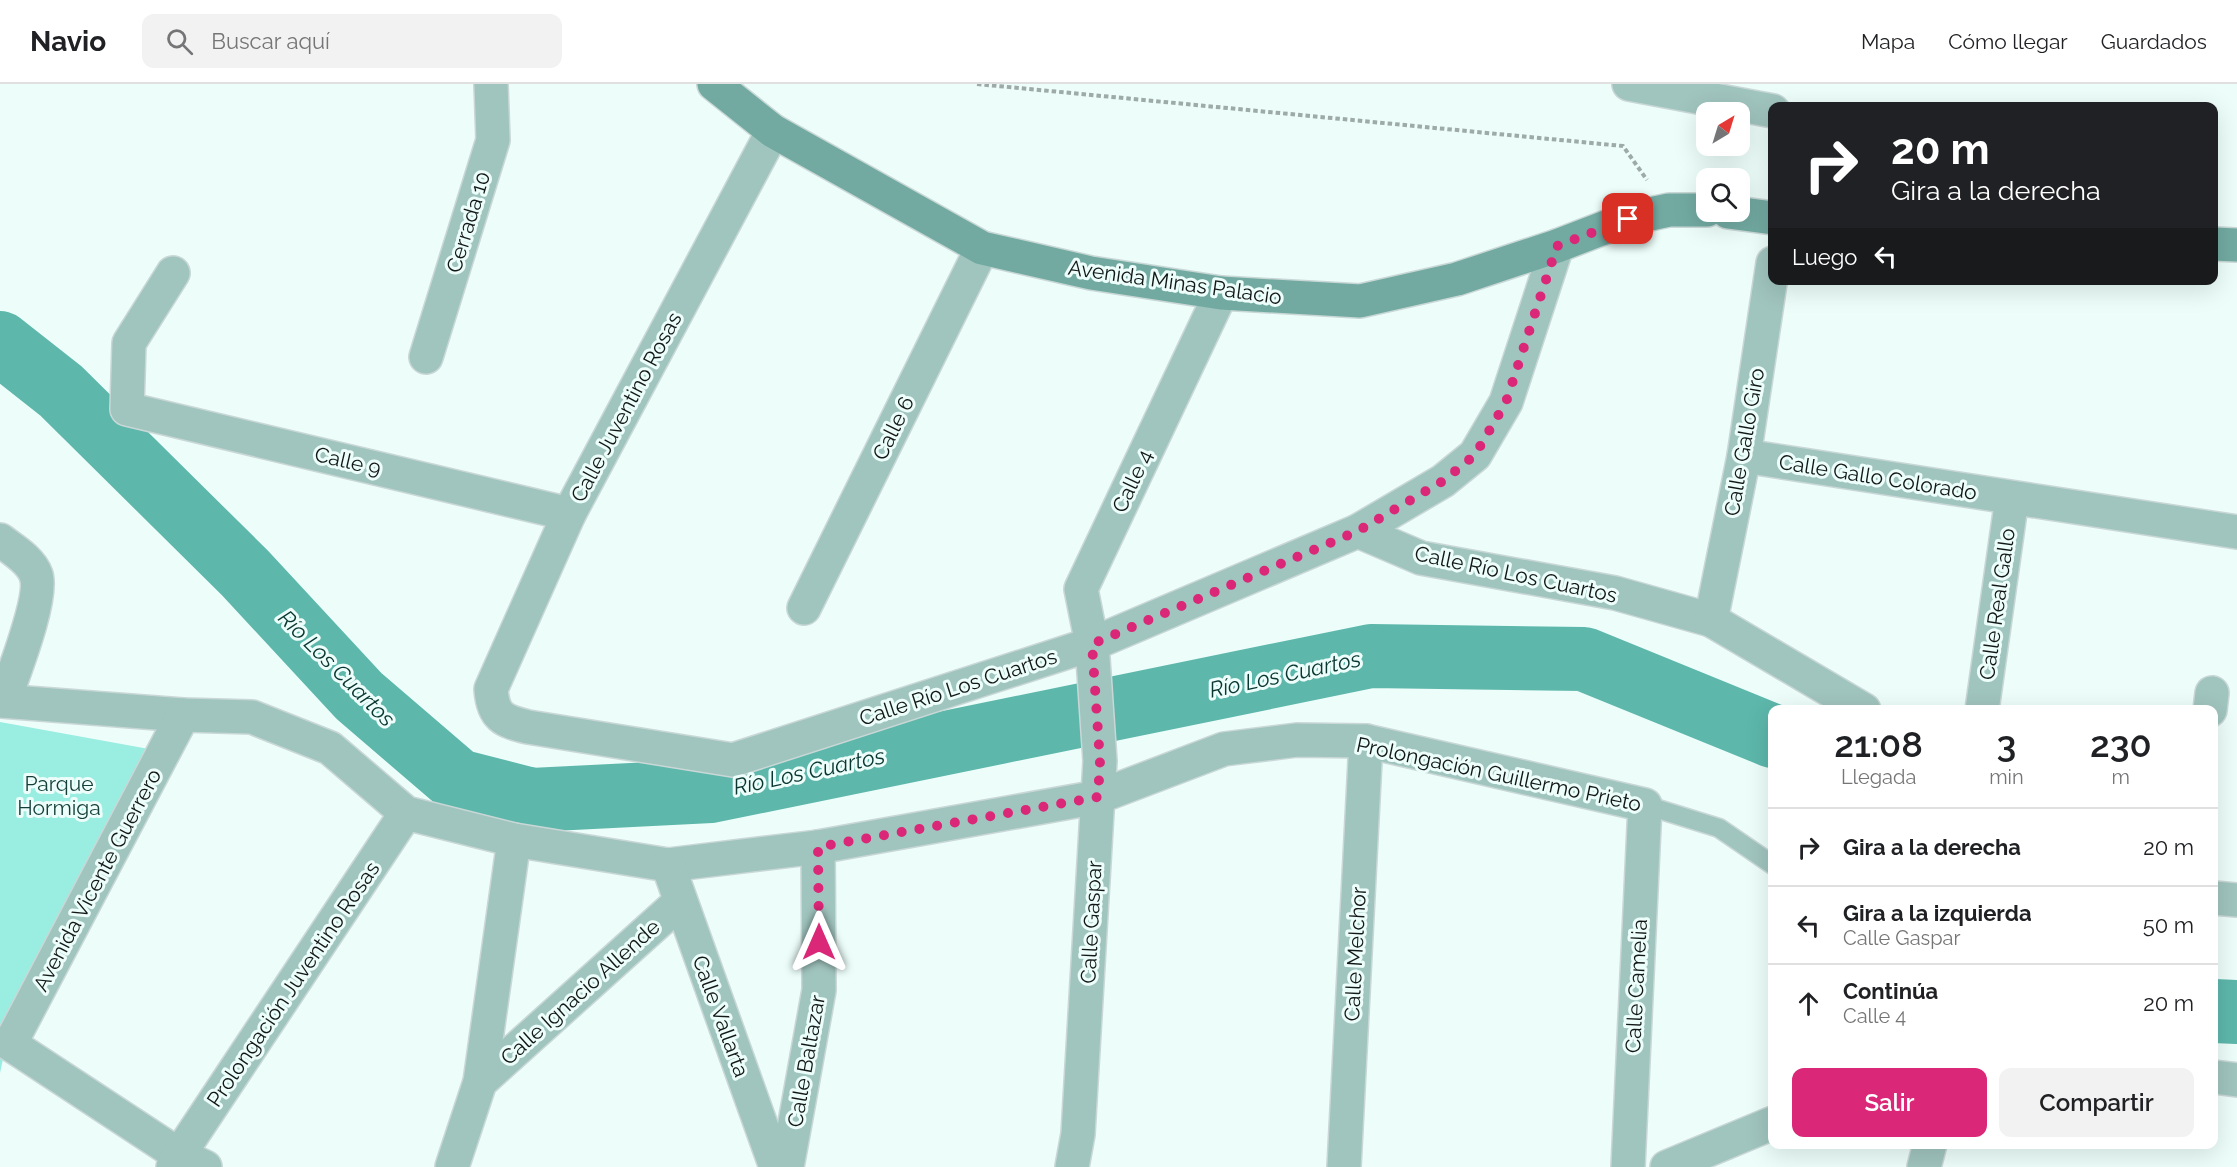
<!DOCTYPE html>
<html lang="es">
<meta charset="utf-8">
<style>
body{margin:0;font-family:Raleway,sans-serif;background:#f2f2f2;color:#202124;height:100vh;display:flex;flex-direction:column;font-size:22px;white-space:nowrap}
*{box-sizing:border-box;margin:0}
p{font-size:20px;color:#757577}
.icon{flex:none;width:33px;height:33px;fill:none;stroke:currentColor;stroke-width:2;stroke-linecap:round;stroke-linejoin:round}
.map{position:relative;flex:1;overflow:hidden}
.sheet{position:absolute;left:1768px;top:621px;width:450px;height:444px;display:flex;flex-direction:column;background:#fff;border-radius:12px;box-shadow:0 6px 24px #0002}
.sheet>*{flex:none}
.guide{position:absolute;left:1768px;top:18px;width:450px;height:183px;border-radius:12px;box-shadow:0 6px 24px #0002;background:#202124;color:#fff;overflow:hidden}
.needle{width:39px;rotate:38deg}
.fabs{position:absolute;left:1696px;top:18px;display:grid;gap:12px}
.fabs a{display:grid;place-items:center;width:54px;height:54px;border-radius:12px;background:#fff;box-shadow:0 6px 24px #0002;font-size:30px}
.pin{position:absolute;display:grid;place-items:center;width:51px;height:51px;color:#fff;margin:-26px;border-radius:12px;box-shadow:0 3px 9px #0006}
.me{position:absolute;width:66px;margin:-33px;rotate:0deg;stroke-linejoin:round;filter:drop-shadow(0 0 4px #0008)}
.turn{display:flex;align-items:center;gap:21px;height:126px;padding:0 24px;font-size:27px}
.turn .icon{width:78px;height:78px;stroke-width:2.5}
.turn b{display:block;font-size:42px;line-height:51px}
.then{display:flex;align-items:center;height:57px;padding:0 24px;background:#0003;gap:12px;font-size:22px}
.eta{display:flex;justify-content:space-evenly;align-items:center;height:102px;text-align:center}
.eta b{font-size:36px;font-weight:600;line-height:42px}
.button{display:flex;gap:12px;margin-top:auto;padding:12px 24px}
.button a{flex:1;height:69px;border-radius:12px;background:#db2777;color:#fff;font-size:24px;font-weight:600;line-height:69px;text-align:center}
.button a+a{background:#f2f2f2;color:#202124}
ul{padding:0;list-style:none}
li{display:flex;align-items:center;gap:18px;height:78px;padding:0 24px;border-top:2px solid #e0e0e0}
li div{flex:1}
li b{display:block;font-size:22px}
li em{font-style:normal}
header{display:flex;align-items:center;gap:36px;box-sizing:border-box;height:84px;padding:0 30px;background:#fff;border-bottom:2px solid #e0e0e0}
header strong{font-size:28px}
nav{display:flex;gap:33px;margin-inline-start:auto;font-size:21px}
.search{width:420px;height:54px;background:#f2f2f2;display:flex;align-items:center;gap:15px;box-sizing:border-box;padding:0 21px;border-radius:12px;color:#757577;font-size:22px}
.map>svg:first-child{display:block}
.green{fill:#9aede1}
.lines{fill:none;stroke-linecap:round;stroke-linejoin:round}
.river{stroke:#5db7ab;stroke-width:64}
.service-casing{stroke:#c9d8d6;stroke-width:21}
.minor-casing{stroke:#c9d8d6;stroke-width:36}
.secondary-casing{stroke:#c9d8d6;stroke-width:36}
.path{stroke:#9daaa7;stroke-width:4;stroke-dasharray:4.5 3;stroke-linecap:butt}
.service{stroke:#a0c4be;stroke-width:18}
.minor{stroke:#a0c4be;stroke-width:33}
.secondary{stroke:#72aaa2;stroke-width:33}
.route{stroke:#db2777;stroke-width:10;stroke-dasharray:0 18}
.labels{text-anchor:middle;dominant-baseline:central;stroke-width:6;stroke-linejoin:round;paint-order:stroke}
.street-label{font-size:21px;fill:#111716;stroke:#ecfdfa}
.park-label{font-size:21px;fill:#143e39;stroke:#ecfdfa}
.water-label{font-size:22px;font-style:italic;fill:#093631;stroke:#ecfdfa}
</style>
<header>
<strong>Navio</strong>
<div class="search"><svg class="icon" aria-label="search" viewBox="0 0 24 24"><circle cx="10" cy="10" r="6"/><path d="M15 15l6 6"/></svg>Buscar aquí</div>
<nav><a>Mapa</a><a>Cómo llegar</a><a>Guardados</a></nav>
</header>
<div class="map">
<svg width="2237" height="1083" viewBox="0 0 2237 1083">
<rect width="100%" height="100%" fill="#ecfdfa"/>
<polygon class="green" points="0,638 149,665 11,938 0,989"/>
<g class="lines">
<g class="river">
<polyline points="0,259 61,307 245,489 359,612 458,697 532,716 711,707 1371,572 1584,575 1773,652"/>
<polyline points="2214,927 2237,928"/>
</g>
<g class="service-casing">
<polyline id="service" points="1645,721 1719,744 1773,781"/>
</g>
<g class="minor-casing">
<g id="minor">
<polyline points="1629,0 1773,27"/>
<path d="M773,47L569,430L491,605C493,633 503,637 528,643L733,676L1092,560L1358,447L1443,397L1475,371L1506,318L1557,162"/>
<polyline points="173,189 129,259 127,325 569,430"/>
<polyline points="426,273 493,56 491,0"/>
<polyline points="1744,372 2237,448"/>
<polyline points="1358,447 1421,474 1615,509 1711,536 1864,626"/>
<path d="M0,456C12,465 31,476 36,491C44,513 12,593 4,617"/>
<polyline points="804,524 982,164"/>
<polyline points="1711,536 1744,372 1773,179"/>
<polyline points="0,617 183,631 252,633 330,664 406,729 514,756 668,781 818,763 1098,713 1224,665 1297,656 1366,657 1645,721 1628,1083"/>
<polyline points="1982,626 2012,414"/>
<polyline points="2210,626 2212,609"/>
<polyline points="183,631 10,960 179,1071 205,1083"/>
<polyline points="668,781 776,1083"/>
<polyline points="2214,814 2237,816"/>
<polyline points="2214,993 2237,996"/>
<polyline points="480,998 680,818"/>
<polyline points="173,1083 179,1071 406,729"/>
<polyline points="452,1083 480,998 514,756"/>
<polyline points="787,1083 819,906 818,763"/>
<polyline points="1072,1083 1078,1050 1100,677 1092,560 1081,505 1221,209"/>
<polyline points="1344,1083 1366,657"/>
<polyline points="1667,1083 1773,1039"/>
<polyline points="1924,1083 1930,1060"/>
</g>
</g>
<g class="secondary-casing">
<g id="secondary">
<polyline points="714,0 773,47 982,164 1091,189 1221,209 1360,217 1457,195 1557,162 1627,135 1669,126 1707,126"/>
<polyline points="1728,128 1773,134"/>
<polyline points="2214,160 2237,161"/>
</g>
</g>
<polyline class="path" points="977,0 1623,62 1647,96"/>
<use href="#service" class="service"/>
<use href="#minor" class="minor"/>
<use href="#secondary" class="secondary"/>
</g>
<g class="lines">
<polyline class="route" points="819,858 818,763 1098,713 1100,677 1092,560 1358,447 1443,397 1475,371 1506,318 1557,162 1628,135"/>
</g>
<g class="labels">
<g class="street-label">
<text transform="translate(468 138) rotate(-73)">Cerrada 10</text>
<text transform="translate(1175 198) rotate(8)">Avenida Minas Palacio</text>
<text transform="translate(626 323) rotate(-62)">Calle Juventino Rosas</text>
<text transform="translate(893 344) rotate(-64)">Calle 6</text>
<text transform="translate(1744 358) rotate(-80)">Calle Gallo Giro</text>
<text transform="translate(348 377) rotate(13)">Calle 9</text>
<text transform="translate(1878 393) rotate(9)">Calle Gallo Colorado</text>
<text transform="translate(1132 397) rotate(-65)">Calle 4</text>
<text transform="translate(1516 490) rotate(12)">Calle Río Los Cuartos</text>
<text transform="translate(1997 520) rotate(-82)">Calle Real Gallo</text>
<text transform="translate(958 603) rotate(-18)">Calle Río Los Cuartos</text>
<text transform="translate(1499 690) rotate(12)">Prolongación Guillermo Prieto</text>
<text transform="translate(97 796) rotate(-62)">Avenida Vicente Guerrero</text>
<text transform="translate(1091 838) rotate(-87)">Calle Gaspar</text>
<text transform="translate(1355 870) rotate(-87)">Calle Melchor</text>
<text transform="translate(293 900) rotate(-56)">Prolongación Juventino Rosas</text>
<text transform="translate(1636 902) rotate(-87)">Calle Camelia</text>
<text transform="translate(580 908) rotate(-42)">Calle Ignacio Allende</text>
<text transform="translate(721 932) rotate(70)">Calle Vallarta</text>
<text transform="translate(806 977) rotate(-80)">Calle Baltazar</text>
</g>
<g class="park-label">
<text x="59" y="699">Parque<tspan x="59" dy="24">Hormiga</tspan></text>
</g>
<g class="water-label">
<text transform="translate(337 584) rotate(45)">Río Los Cuartos</text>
<text transform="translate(1285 590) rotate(-12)">Río Los Cuartos</text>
<text transform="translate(809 687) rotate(-12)">Río Los Cuartos</text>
</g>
</g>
</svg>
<div class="fabs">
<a><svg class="needle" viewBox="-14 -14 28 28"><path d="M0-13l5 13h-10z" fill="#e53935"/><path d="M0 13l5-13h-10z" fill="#757577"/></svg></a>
<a><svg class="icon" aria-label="search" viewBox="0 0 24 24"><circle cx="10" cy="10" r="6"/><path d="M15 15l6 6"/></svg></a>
</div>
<div class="pin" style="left:1628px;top:135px;background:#d93025"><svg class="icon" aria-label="arrive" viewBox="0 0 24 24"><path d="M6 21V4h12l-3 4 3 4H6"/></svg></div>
<svg class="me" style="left:819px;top:858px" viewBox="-20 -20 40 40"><path d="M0-17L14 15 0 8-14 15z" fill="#db2777" stroke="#fff" stroke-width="4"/></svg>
<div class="guide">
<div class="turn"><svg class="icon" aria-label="right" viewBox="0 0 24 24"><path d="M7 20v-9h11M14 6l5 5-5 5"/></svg><div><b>20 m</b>Gira a la derecha</div></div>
<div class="then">Luego<svg class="icon" aria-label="left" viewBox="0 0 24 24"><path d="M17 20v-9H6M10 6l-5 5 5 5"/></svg></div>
</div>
<section class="sheet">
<div class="eta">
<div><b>21:08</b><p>Llegada</p></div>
<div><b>3</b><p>min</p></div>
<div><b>230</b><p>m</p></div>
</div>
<ul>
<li><svg class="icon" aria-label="right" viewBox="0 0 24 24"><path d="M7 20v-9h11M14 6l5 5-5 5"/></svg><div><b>Gira a la derecha</b></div><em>20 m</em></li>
<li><svg class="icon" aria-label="left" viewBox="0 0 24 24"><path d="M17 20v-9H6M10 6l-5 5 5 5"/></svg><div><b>Gira a la izquierda</b><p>Calle Gaspar</p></div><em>50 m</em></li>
<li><svg class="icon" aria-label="ahead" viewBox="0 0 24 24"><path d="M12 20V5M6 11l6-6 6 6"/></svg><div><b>Continúa</b><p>Calle 4</p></div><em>20 m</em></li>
</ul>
<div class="button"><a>Salir</a><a>Compartir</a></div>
</section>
</div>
